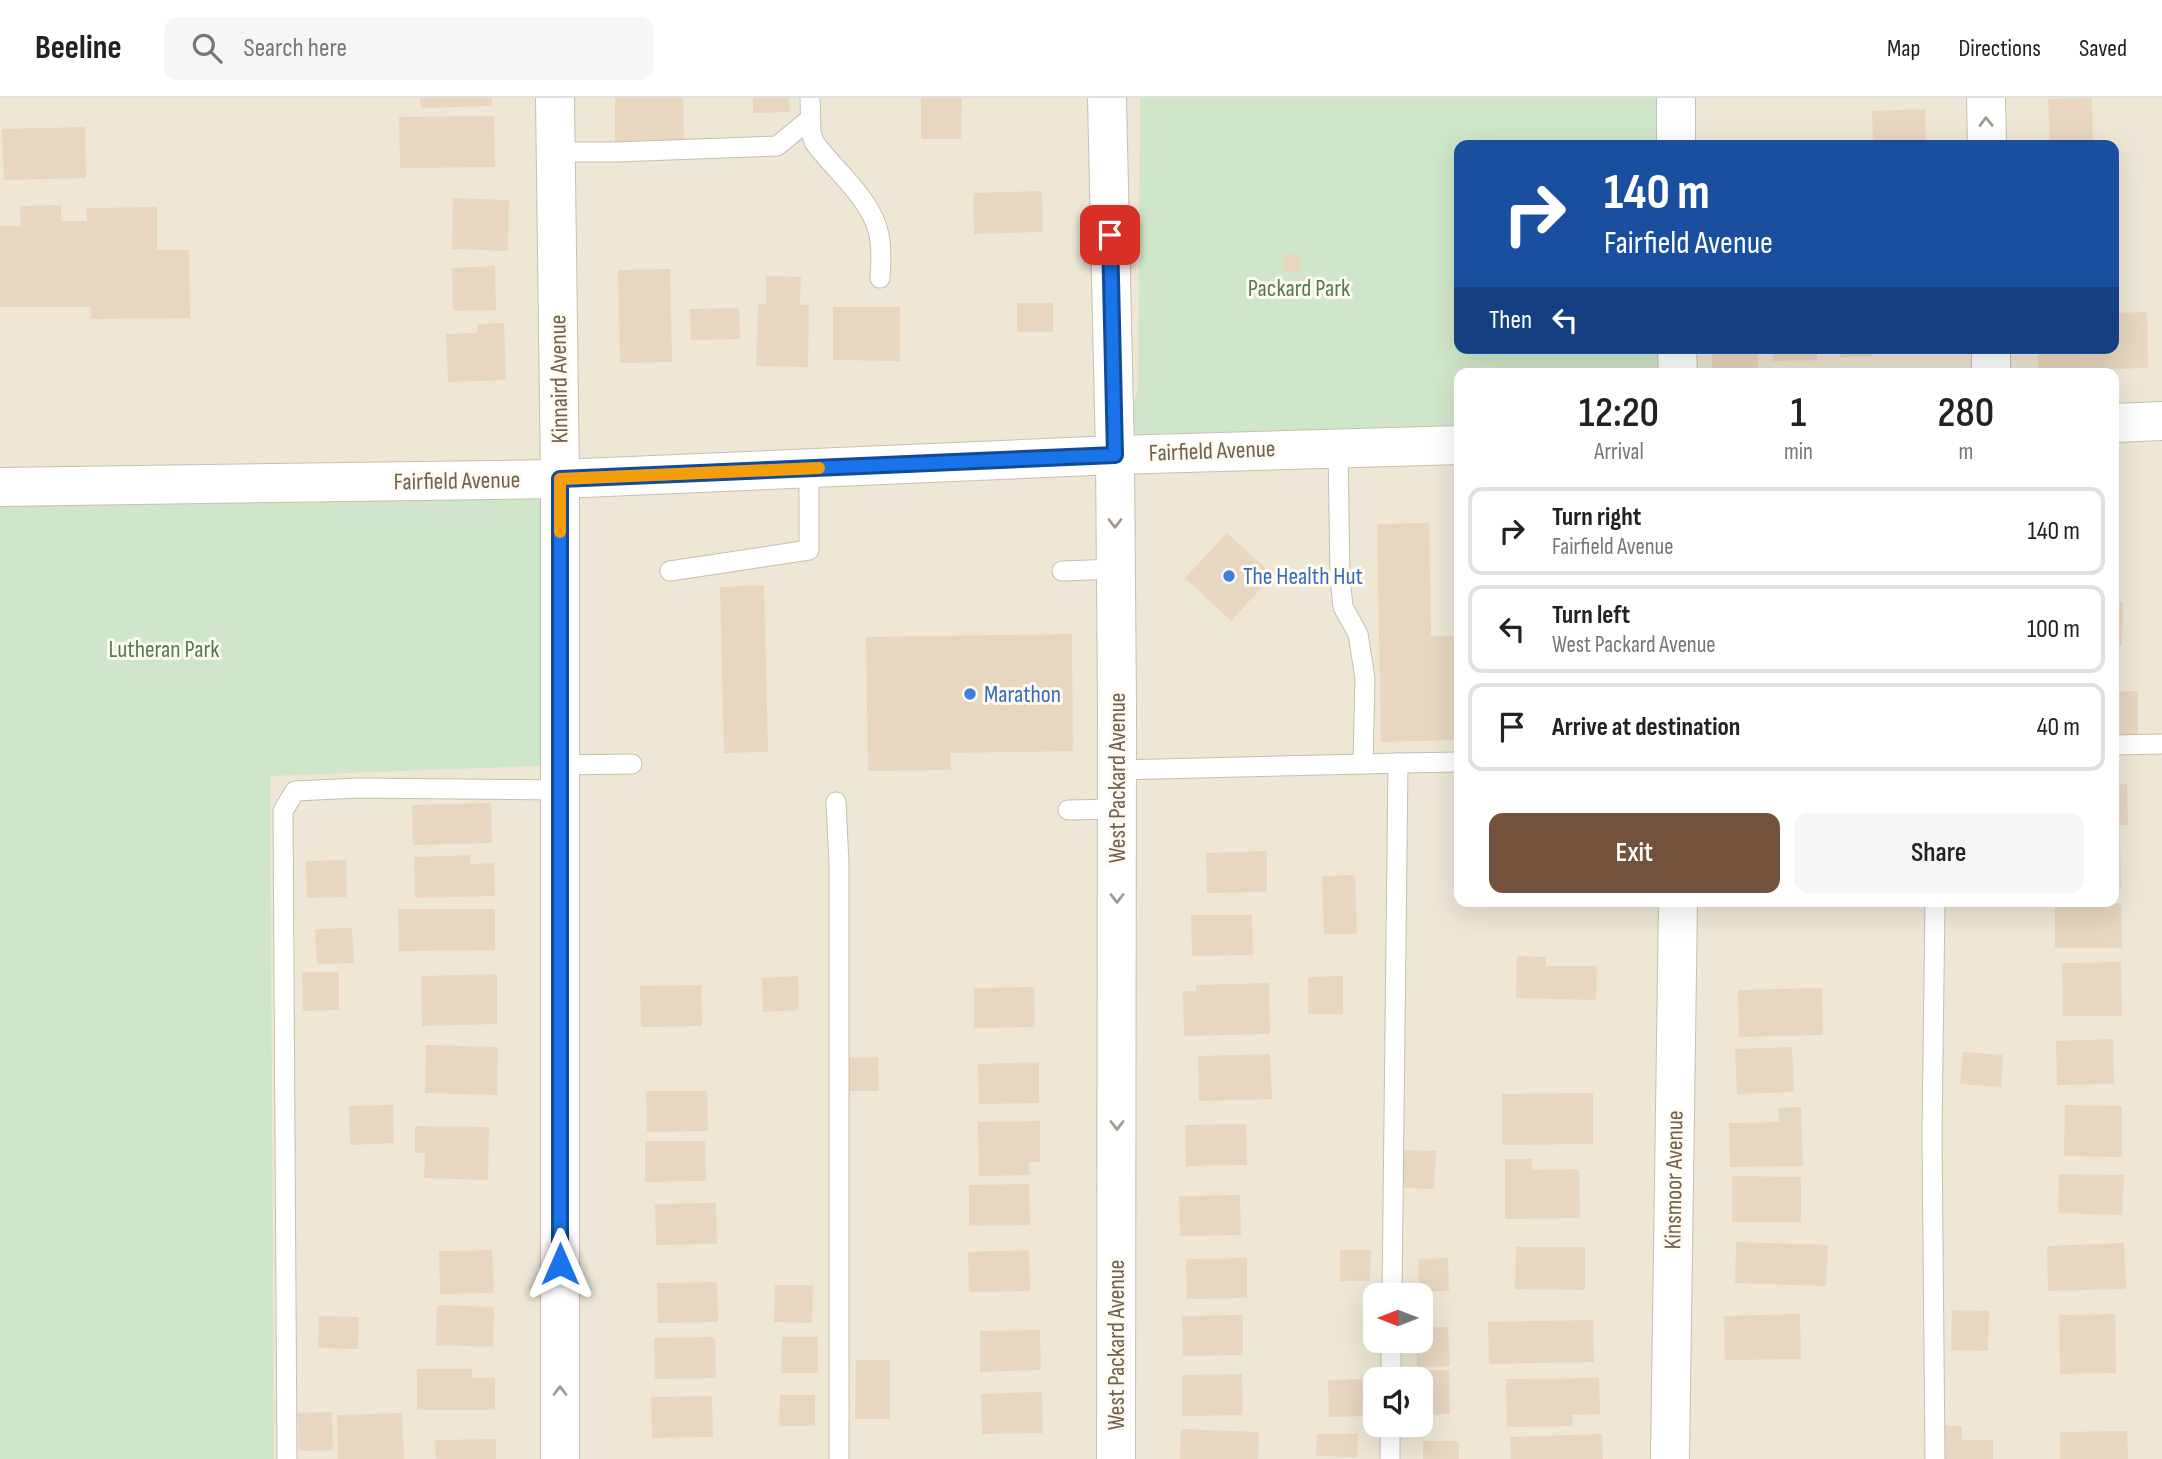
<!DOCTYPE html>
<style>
body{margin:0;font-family:"Sofia Sans Condensed",sans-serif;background:#f6f6f6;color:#222;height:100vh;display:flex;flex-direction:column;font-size:26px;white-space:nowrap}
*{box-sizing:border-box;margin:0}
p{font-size:23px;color:#767676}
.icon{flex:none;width:38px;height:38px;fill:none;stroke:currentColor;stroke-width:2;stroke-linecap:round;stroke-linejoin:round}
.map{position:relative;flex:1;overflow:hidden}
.details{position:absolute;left:1454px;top:270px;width:665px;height:539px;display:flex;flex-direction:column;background:#fff;border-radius:14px;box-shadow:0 7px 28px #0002}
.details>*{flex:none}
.top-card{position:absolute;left:1454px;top:42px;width:665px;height:214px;border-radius:14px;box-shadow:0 7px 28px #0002;background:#1a4fa0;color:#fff;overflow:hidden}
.needle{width:46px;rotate:270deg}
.fabs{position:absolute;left:1363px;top:1185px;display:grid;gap:14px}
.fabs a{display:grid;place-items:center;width:70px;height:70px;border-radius:14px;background:#fff;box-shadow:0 7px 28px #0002;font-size:35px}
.pin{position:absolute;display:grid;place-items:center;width:60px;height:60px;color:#fff;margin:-30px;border-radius:14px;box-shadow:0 4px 10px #0006}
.me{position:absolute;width:77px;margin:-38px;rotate:0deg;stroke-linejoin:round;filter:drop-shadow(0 0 5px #0008)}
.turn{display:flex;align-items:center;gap:24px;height:147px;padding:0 35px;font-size:32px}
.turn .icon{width:91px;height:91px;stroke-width:2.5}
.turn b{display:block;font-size:49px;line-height:60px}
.then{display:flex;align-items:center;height:66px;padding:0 35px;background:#0003;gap:14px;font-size:26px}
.eta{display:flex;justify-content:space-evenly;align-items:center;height:119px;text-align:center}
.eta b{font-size:42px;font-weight:600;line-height:49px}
.cta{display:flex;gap:14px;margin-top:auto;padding:14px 35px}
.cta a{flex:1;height:80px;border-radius:14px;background:#72523d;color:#fff;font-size:28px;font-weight:600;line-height:80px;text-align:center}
.cta a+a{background:#f6f6f6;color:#222}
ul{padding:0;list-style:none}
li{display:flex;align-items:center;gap:21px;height:88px;margin:0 14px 10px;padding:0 21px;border:4px solid #e0e0e0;border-radius:14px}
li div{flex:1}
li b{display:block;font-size:26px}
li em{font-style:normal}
header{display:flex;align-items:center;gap:42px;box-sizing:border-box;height:98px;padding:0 35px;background:#fff;border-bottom:2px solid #e0e0e0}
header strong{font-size:33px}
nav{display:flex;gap:38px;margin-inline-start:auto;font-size:24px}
.search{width:490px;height:63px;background:#f6f6f6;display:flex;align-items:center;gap:18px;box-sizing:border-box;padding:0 24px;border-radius:14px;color:#767676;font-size:26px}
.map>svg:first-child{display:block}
.residential{fill:#eee7d6;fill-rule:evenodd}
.green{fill:#d0e6ca}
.building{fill:#e7d6c0}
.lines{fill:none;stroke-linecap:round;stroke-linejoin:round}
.lane-casing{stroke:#c8beae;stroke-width:21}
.street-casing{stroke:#c8beae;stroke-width:40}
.secondary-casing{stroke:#cbbfad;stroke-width:40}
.lane{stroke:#fff;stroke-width:19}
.street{stroke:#fff;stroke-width:38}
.secondary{stroke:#fff;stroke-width:38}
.oneway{stroke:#a3998d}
.route-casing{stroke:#114b97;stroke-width:18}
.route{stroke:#1a73e8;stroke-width:12}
.slow{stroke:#f59e0b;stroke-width:12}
.shop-dot{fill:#3f7fe0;stroke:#fdfaf0;stroke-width:2.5}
.labels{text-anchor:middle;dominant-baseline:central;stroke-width:6;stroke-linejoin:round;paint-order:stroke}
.park-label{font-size:24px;fill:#537b4d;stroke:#fdfaf0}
.street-label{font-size:24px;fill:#716250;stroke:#fdfaf0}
.shop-label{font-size:24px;fill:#366cbe;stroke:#fdfaf0;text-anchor:start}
</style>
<header>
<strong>Beeline</strong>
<div class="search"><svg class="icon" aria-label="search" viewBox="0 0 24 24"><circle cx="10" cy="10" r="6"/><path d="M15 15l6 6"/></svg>Search here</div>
<nav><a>Map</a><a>Directions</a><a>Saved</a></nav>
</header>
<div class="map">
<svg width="2162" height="1361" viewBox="0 0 2162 1361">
<rect width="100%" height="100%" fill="#faf6ea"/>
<path class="residential" d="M0,0H2162V1361H0ZM1460,47H2114V250H1460ZM1460,275H2114V803H1460ZM1376,1197H1421V1242H1376ZM1376,1281H1421V1326H1376Z"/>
<g class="green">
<polygon points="1140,0 1676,0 1676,47 1460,47 1460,250 1677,250 1678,275 1460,275 1459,347 1115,357 1138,292"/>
<polygon points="560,381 560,667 270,678 274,1361 0,1361 0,389"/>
</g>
<g class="building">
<polygon points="420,0 492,0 492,8 421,10"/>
<polygon points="615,0 683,0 684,42 615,43"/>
<polygon points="753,0 789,0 790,14 753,15"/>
<polygon points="921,0 962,0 961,41 921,41"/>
<polygon points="2092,0 2093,46 2050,47 2048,1"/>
<polygon points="1925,11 1926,47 1873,47 1872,13"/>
<polygon points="494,18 495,69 400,70 399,19"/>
<polygon points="85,29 86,80 4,82 2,31"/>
<polygon points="1042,93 1043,134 974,136 973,95"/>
<polygon points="453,100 509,102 508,153 452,151"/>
<polygon points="61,107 61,123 87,123 86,110 157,109 157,152 189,152 190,220 91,221 91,209 0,209 0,128 21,128 20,108"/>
<rect x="1283" y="156" width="17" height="18"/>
<polygon points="495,168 496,212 453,213 452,170"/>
<polygon points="670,171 672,264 620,265 618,172"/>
<polygon points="766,178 801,179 800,207 809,207 808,269 756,268 758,206 766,206"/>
<rect x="1017" y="205" width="36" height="29"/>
<polygon points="833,209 900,209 900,263 833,262"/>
<polygon points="739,210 740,241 691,242 690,211"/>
<polygon points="2147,214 2148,270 2038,273 2038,250 2114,250 2114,215"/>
<polygon points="504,225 506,282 448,284 446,236 477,235 477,226"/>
<rect x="1712" y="250" width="46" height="25"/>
<polygon points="1773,250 1817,250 1817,262 1773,263"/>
<polygon points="1840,250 1873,250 1873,258 1840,259"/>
<polygon points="1429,425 1431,538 1460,538 1460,642 1381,644 1377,426"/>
<polygon points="1227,435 1273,477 1231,523 1185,480"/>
<polygon points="764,487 768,654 724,655 720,489"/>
<polygon points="2114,504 2123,504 2122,548 2114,547"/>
<polygon points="1072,536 1073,653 950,655 951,672 868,673 866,539"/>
<polygon points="2138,593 2138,637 2114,637 2114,594"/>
<polygon points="2127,686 2128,727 2114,728 2114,687"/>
<polygon points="491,705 492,745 413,747 412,707"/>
<polygon points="2114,741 2120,741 2121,791 2114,791"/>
<polygon points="1267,753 1267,794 1207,795 1206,755"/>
<polygon points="470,757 470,766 494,765 495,798 415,800 414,759"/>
<polygon points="346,762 347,799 307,800 306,763"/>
<polygon points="1355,777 1357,836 1324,836 1322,778"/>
<polygon points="2055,805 2121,805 2122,850 2055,850"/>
<polygon points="398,811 495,811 495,852 399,853"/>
<polygon points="1191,817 1252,817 1253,857 1192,858"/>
<polygon points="352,830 354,865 317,866 315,831"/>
<polygon points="1517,858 1546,859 1546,868 1597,868 1596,902 1516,900"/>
<polygon points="2121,864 2122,918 2063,918 2062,865"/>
<polygon points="302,874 339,874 339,912 303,913"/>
<polygon points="497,876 497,926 422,928 421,878"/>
<polygon points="798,878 799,912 763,914 762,880"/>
<polygon points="1343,878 1343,916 1308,916 1308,879"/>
<polygon points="1269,885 1270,936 1184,938 1183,893 1196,893 1196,887"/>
<polygon points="701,887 702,928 641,929 640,888"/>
<polygon points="1034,889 1035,929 974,930 974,890"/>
<polygon points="1822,890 1823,937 1739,939 1738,892"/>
<polygon points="2113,941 2114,986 2057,987 2056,943"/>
<polygon points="426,947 498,949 497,997 425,995"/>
<polygon points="1792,949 1794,994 1737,996 1735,951"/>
<polygon points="1963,954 2003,957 2001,989 1960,986"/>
<polygon points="1270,956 1272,1001 1199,1003 1198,958"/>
<polygon points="878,959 879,993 847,993 847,960"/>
<polygon points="1039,964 1039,1005 979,1006 978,966"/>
<polygon points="646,993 707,993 708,1033 647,1034"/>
<polygon points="1593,995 1593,1046 1502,1047 1502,996"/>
<polygon points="393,1007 394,1045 350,1047 349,1008"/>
<polygon points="2065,1007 2122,1008 2122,1059 2064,1058"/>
<polygon points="1801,1009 1803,1068 1730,1069 1729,1025 1779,1024 1778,1010"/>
<polygon points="1040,1023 1040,1064 1029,1064 1029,1077 979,1078 978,1024"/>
<polygon points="1246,1026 1247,1067 1186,1068 1185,1027"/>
<polygon points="415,1028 489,1029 488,1082 424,1080 425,1055 415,1055"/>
<polygon points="645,1043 705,1043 706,1083 645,1084"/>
<polygon points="1404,1052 1436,1053 1434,1091 1403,1090"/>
<polygon points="1505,1061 1532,1061 1532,1072 1579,1071 1580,1120 1505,1121"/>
<polygon points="2059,1076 2124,1077 2122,1117 2058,1115"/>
<polygon points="1732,1078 1801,1079 1801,1124 1732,1124"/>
<polygon points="1029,1086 1030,1127 969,1128 969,1087"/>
<polygon points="1240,1097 1241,1137 1180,1138 1179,1098"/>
<polygon points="716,1105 717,1146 656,1147 655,1106"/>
<polygon points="1736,1144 1828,1147 1826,1188 1735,1185"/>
<polygon points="2124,1145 2126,1191 2048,1193 2047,1148"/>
<polygon points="1516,1149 1585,1149 1585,1192 1515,1191"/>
<polygon points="492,1152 494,1195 440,1196 439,1153"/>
<polygon points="1029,1152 1030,1193 969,1194 968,1154"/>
<polygon points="1340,1152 1371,1152 1370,1183 1340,1183"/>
<polygon points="1247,1160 1247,1200 1187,1201 1186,1161"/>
<polygon points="1448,1160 1449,1193 1419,1193 1418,1161"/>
<polygon points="717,1184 718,1224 658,1225 657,1185"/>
<polygon points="775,1187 813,1187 812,1225 774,1224"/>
<polygon points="437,1207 494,1209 493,1249 436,1247"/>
<polygon points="1952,1212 1989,1213 1988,1253 1951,1252"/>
<polygon points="1800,1216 1801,1261 1725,1262 1724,1218"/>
<polygon points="2115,1216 2116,1275 2060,1276 2059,1217"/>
<polygon points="1243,1217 1243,1257 1183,1258 1182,1218"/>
<polygon points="319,1218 359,1219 358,1251 318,1250"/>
<polygon points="1593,1222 1594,1264 1489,1266 1488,1224"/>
<polygon points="1448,1229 1450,1268 1417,1269 1416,1242 1421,1242 1421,1230"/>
<polygon points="1040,1232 1041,1272 980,1274 980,1233"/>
<polygon points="715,1239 716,1280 655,1281 654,1240"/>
<polygon points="782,1239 818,1239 818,1275 781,1275"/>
<polygon points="856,1262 890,1262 890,1321 855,1321"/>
<polygon points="417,1271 472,1271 472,1280 495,1280 495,1312 417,1312"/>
<polygon points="1409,1272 1449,1272 1450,1316 1421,1316 1421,1281 1409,1281"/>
<polygon points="1242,1276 1243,1317 1182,1318 1182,1277"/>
<polygon points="1599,1280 1600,1316 1572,1317 1573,1328 1507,1329 1506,1281"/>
<polygon points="1368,1281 1368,1318 1329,1319 1328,1282"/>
<polygon points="1042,1294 1043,1335 982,1336 981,1296"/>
<polygon points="780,1297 815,1297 815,1328 779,1328"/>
<polygon points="712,1298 713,1339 652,1340 651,1299"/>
<polygon points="332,1314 333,1352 299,1353 298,1315"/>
<polygon points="402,1315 404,1361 338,1361 337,1317"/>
<polygon points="1943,1328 1962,1328 1962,1342 1993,1342 1993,1361 1943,1361"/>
<polygon points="1181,1331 1259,1334 1258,1361 1180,1361"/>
<polygon points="2127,1333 2128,1361 2060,1361 2060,1334"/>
<polygon points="1317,1336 1358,1336 1357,1359 1316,1358"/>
<polygon points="1602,1336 1603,1361 1511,1361 1510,1339"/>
<polygon points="496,1341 496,1361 436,1361 435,1342"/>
<rect x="1423" y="1343" width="36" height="18"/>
</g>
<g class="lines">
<g class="lane-casing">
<g id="lane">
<path d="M810,0L811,34L814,44C835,73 872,101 879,137C882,151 881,166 880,180"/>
<polyline points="556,54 616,54 777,48 810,21"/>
<polyline points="1338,350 1340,480 1343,509 1358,536 1365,580 1363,666 1398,665 1392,1197"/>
<polyline points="670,473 809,452 809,370"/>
<polyline points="1062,473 1116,471"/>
<polyline points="2114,647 2162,646"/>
<polyline points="1398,665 1460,664"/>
<polyline points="560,667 632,666"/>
<polyline points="1117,672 1363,666"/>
<polyline points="836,704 839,766 839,1361"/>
<polyline points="1068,712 1117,711"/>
<polyline points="1935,803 1932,1035 1935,1361"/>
<polyline points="1391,1281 1391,1242"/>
<polyline points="287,1361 283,713 295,693 358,690 560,692"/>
<polyline points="1390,1361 1390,1326"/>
</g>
</g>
<g class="street-casing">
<g id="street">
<polyline points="555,0 560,381 560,1361"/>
<polyline points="1107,0 1115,357 1117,610 1116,1361"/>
<polyline points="1676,0 1676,47"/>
<polyline points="1986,0 1987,47"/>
<polyline points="1677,250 1678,275"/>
<polyline points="1991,250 1991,275"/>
<polyline points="1670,1361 1678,803"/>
</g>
</g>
<g class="secondary-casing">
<g id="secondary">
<polyline points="2114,325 2162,323"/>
<polyline points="0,389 560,381 1115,357 1460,347"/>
</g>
</g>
<use href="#lane" class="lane"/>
<use href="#street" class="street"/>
<use href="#secondary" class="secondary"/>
</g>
<defs><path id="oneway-chevron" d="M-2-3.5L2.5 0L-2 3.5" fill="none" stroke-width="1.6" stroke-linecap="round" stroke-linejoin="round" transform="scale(1.75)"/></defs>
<g class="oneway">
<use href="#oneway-chevron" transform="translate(1986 24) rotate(-91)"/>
<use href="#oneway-chevron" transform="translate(1115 425) rotate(90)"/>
<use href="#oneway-chevron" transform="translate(1117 800) rotate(90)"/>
<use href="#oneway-chevron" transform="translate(1117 1027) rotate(90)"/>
<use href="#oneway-chevron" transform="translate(560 1293) rotate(-90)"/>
</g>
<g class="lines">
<g class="route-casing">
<polyline id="route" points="560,1166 560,381 1115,357 1110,137"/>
</g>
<use href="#route" class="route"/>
<polyline class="slow" points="560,434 560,381 819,370"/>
</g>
<g class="shop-dot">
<circle cx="1229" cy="478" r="7"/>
<circle cx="970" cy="596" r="7"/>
</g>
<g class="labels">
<g class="park-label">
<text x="1299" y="190">Packard Park</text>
<text x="164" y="551">Lutheran Park</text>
</g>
<g class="street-label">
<text transform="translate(559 281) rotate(-91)">Kinnaird Avenue</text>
<text transform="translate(1212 353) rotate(-2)">Fairfield Avenue</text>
<text transform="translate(457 383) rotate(-1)">Fairfield Avenue</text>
<text transform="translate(1117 680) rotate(-90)">West Packard Avenue</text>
<text transform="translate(1674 1082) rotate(-89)">Kinsmoor Avenue</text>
<text transform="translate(1116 1247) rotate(-90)">West Packard Avenue</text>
</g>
<g class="shop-label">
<text x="1243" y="478">The Health Hut</text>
<text x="984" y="596">Marathon</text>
</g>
</g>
</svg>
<div class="fabs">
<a><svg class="needle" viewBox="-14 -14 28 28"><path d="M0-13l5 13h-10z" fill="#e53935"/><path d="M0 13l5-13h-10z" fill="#767676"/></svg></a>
<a><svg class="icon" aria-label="sound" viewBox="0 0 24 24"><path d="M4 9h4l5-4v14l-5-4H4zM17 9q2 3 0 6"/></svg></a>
</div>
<div class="pin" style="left:1110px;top:137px;background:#d93025"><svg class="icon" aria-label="arrive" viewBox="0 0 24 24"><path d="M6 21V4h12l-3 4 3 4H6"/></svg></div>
<svg class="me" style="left:560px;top:1166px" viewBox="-20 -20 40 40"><path d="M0-17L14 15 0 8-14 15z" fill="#1a73e8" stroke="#fff" stroke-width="4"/></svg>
<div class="top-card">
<div class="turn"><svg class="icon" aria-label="right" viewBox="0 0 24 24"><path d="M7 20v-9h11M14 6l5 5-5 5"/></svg><div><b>140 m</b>Fairfield Avenue</div></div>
<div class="then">Then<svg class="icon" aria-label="left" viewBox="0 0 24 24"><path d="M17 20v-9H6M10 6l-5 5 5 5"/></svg></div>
</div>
<section class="details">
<div class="eta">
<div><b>12:20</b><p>Arrival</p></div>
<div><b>1</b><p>min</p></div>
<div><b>280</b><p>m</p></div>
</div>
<ul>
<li><svg class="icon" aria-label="right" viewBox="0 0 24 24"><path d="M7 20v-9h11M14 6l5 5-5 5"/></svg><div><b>Turn right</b><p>Fairfield Avenue</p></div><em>140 m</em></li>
<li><svg class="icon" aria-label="left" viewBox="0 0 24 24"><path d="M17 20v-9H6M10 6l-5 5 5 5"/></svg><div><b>Turn left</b><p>West Packard Avenue</p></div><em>100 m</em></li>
<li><svg class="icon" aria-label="arrive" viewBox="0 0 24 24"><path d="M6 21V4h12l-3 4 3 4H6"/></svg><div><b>Arrive at destination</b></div><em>40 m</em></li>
</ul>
<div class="cta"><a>Exit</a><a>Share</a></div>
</section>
</div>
